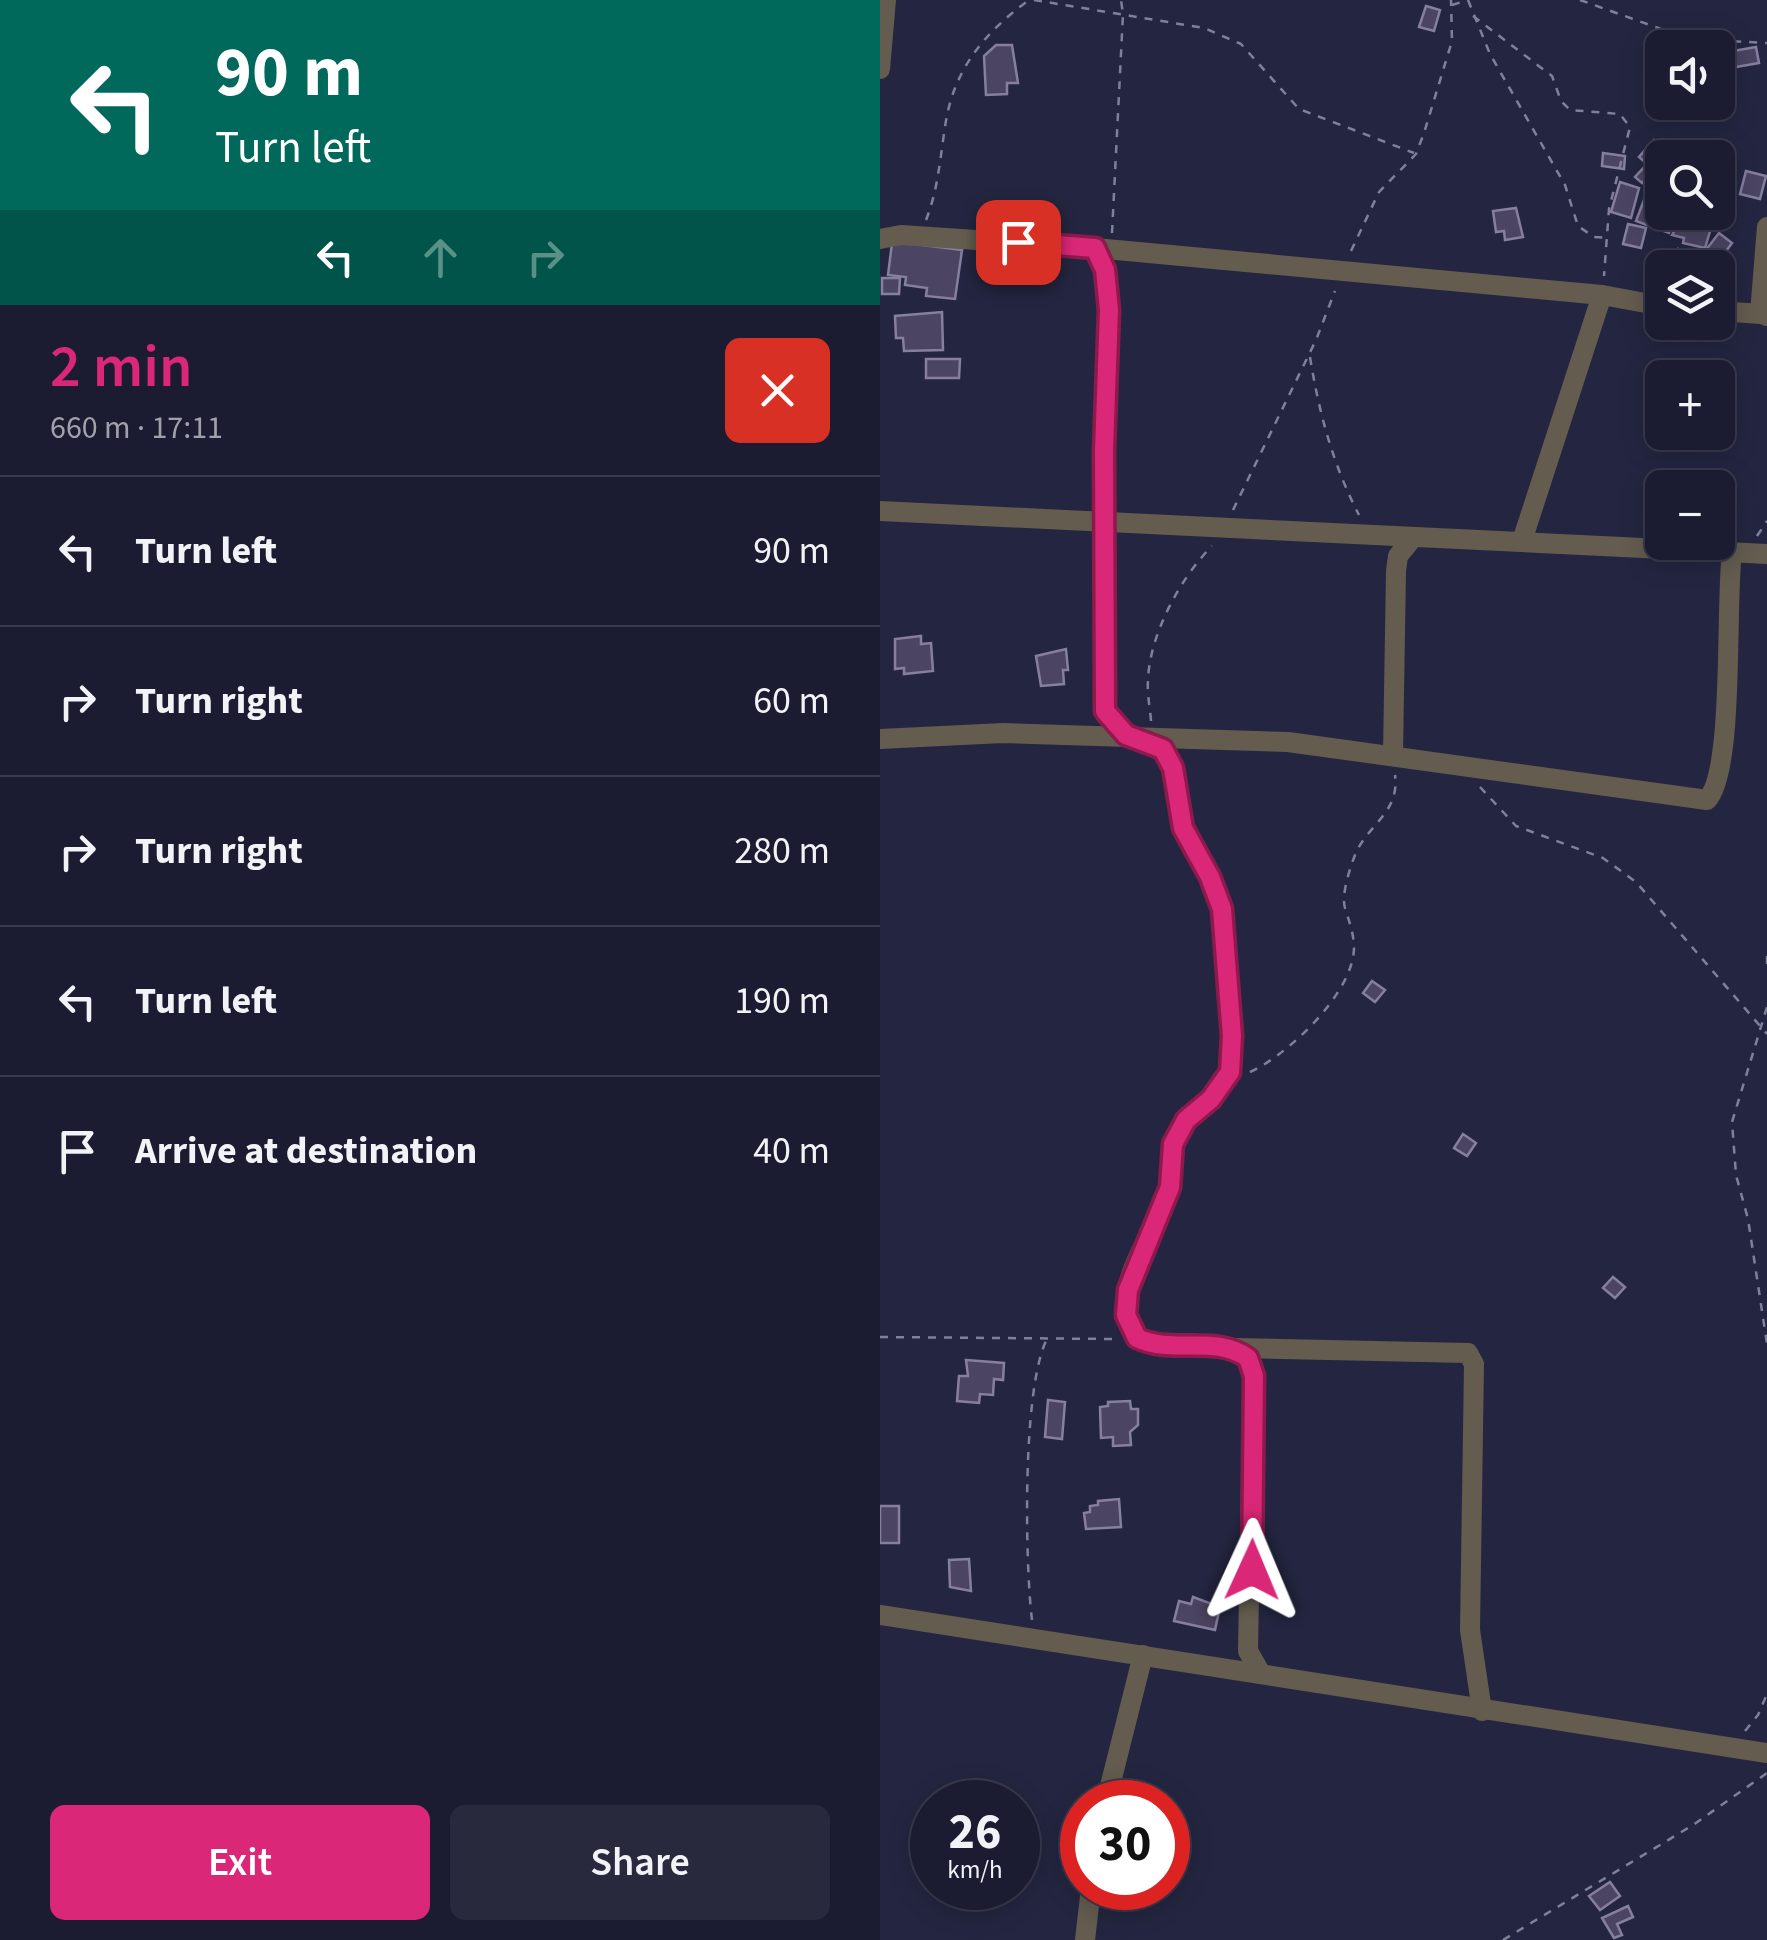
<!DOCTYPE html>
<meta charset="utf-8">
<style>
body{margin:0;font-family:"Source Sans 3",sans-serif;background:#28293d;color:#f1f3f6;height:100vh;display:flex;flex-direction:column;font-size:38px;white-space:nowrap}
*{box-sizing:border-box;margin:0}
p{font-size:32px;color:#a0a1ab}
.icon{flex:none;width:55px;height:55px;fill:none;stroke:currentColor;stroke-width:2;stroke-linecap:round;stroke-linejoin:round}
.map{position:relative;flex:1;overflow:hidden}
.side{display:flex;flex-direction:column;background:#1b1c31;width:880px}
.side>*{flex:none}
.hud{background:#00695c;color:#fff;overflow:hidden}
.buttons{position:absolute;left:765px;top:30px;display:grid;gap:20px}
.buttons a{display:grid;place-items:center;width:90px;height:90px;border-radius:15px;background:#1b1c31;box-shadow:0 5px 25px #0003,0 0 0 2px #393a4d;font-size:50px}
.speed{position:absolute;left:30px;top:1780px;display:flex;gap:20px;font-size:50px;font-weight:700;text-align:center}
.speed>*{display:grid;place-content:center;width:130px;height:130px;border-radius:50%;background:#1b1c31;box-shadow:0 5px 25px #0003,0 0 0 2px #393a4d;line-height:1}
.speed small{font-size:25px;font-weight:400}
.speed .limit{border:15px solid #d22;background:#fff;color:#111}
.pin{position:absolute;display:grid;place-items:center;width:85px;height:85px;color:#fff;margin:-42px;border-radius:20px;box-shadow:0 5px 15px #0006}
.me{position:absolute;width:110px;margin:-55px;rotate:1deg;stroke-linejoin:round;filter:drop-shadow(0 0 8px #0008)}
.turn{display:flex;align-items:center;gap:35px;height:210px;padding:0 50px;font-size:45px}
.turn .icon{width:130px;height:130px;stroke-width:2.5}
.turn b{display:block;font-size:70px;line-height:85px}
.lanes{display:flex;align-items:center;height:95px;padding:0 50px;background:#0003;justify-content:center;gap:50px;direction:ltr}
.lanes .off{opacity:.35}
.round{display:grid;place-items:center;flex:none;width:105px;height:105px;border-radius:15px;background:#28293d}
.summary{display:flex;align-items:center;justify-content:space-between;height:170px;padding:0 50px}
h1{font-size:60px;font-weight:600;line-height:75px;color:#db2777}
.primary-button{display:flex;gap:20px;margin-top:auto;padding:20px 50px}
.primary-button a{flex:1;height:115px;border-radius:15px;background:#db2777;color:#fff;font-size:40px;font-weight:600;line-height:115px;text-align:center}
.primary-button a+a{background:#28293d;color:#f1f3f6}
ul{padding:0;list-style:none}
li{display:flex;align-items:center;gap:30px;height:150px;padding:0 50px;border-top:2px solid #393a4d}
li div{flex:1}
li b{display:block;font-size:38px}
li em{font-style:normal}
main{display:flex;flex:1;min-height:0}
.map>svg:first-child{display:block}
.building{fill:#4b4462;stroke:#867fa0;stroke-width:2.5}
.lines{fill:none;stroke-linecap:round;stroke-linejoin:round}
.path{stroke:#7f8198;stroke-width:2.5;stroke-dasharray:8 8;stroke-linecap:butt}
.minor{stroke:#635c4f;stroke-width:20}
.route-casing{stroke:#8e194d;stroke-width:25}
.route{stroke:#db2777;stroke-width:18}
</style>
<main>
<section class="side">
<div class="hud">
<div class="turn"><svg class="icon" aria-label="left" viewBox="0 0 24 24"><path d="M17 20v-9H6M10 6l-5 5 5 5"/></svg><div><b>90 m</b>Turn left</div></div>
<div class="lanes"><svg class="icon" aria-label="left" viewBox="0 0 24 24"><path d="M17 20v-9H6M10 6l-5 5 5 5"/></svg><svg class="icon off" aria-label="ahead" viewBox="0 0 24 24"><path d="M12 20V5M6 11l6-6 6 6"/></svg><svg class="icon off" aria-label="right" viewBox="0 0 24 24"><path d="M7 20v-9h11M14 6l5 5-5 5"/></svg></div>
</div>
<div class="summary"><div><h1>2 min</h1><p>660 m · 17:11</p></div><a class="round" style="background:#d93025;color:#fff"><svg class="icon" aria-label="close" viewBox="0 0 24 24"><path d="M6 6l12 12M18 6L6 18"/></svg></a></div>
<ul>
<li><svg class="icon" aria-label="left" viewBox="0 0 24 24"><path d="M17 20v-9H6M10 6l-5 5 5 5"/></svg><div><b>Turn left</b></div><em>90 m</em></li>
<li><svg class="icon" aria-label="right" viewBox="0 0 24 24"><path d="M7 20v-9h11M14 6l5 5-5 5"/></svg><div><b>Turn right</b></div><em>60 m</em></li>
<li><svg class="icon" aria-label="right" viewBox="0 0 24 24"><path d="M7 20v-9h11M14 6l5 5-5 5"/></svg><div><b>Turn right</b></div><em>280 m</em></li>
<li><svg class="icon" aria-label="left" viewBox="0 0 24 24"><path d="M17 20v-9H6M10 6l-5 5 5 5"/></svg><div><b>Turn left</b></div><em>190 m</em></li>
<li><svg class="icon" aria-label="arrive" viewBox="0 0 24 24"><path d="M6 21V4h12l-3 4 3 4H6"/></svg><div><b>Arrive at destination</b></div><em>40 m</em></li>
</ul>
<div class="primary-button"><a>Exit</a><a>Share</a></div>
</section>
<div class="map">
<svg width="887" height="1940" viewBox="0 0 887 1940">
<rect width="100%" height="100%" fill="#242641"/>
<g class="building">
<polygon points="546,6 560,10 554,31 539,27"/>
<polygon points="116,45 132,45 138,83 127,83 127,94 106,95 104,56"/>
<polygon points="876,47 879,63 856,67 853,51"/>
<polygon points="774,140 793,156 782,158 782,168 776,175 772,171 762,183 755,177 767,164 759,157"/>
<polygon points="723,153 745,156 744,169 722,166"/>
<polygon points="866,171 886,176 880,199 860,194"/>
<polygon points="740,182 759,188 751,218 731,212"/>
<polygon points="770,184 782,188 782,212 796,212 789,233 756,221"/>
<polygon points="636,208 643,237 625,240 624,231 616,232 613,211"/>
<polygon points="805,213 832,225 825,248 803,243 804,238 792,235"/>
<polygon points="748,224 766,228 761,248 743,244"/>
<polygon points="839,233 852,243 836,265 822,255"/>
<polygon points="19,242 82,250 75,299 46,296 47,288 25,285 26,277 8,275 12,243"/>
<polygon points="798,249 812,255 810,262 826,268 791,268"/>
<polygon points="2,278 20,278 19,294 2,294"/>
<polygon points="62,312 63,350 24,351 23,338 16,338 15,316"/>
<polygon points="46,359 80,359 79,378 46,378"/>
<polygon points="41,636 41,644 51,643 53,671 24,674 24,668 15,669 15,639"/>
<polygon points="186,649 188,670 183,670 184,684 161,686 156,656"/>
<polygon points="492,981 505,990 495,1002 483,993"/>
<polygon points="583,1134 596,1143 587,1156 574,1148"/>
<polygon points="733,1277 745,1287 735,1298 723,1288"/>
<polygon points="86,1360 124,1363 123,1380 114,1379 113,1395 100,1394 99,1403 77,1401 79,1376 88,1376"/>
<polygon points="168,1400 185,1402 182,1439 165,1437"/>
<polygon points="250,1401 251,1409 258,1409 258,1425 250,1432 251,1445 233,1446 233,1437 221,1438 220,1407 228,1406 228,1402"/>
<polygon points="239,1499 241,1527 206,1529 204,1513 210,1512 210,1506 218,1505 218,1501"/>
<rect x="0" y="1506" width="19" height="37"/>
<polygon points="89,1559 91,1591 70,1587 69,1560"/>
<polygon points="313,1597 340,1607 335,1630 294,1621 299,1601 311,1604"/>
<polygon points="730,1882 740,1896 720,1910 709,1896"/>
<polygon points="748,1906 753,1917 737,1924 742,1935 734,1938 722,1918"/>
</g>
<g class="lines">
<g class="path">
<polyline points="154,0 324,28 361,44 419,109 534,153"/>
<polyline points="588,0 610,54 685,185 698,226 714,237 730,238"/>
<polyline points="700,0 809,39 887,43"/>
<polyline points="572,5 588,0"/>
<polyline points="593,16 672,76 681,101 690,110 740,114 750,127 729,209 724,276"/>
<path d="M46,220C58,190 60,159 65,127C73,70 104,33 149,0"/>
<polyline points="232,233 243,14 241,0"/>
<polyline points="471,251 499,192 536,154 544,133 572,41 571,0"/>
<path d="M430,357C439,413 453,465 479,515"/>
<polyline points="353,510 436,340 455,291"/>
<polyline points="877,536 887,521"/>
<path d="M271,721C270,707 267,694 268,681C269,635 301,577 332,546"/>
<polyline points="600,787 636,826 723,858 756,882 887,1034"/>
<polyline points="887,956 887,965"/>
<polyline points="887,1007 852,1122 856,1175 868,1219 887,1344"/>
<path d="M370,1072C408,1055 476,991 474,945C473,931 469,921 465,908C461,895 470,868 475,855C487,825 520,813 515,775"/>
<polyline points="0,1337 236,1339"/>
<path d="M152,1620C145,1563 142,1387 167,1339"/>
<polyline points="865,1731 878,1715 887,1694"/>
<polyline points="623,1940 813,1825 887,1773"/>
</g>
<g class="minor">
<polyline points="0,69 6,0"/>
<polyline points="887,227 880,313 887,316"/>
<path d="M0,239L21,235L215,248L225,269L229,310L224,451L225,711L246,735L283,749C301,773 293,803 303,829C313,853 330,873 338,897C345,918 356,1054 350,1072C342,1097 313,1108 300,1129C288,1147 294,1168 289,1188C278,1235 222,1290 257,1338C293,1355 335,1334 369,1357L373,1375L368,1651L380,1672"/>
<polyline points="215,248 722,295 782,306"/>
<polyline points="838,311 881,314"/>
<polyline points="0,511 887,554"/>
<polyline points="642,541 722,295"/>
<path d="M0,739L123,733L408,742L827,800C855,771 845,601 852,553"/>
<polyline points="513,754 516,571 518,556 532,539"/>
<polyline points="355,1348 588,1353 594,1364 590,1630 602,1711"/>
<polyline points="0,1615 887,1753"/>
<polyline points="226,1802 263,1655"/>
<polyline points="205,1940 211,1888"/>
</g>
</g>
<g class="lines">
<g class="route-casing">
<path id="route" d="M138,242L215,248L225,270L229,310L224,451L225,711L246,735L283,749L293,768L303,828L330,877L342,909L352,1036L350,1072L331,1099L306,1120L293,1144L290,1187L248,1290L246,1315L257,1338C293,1355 335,1334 368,1358L374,1376L372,1570"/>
</g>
<use href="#route" class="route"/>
</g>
</svg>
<div class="buttons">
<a><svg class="icon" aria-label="sound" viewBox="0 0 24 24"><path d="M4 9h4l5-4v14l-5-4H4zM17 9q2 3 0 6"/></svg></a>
<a><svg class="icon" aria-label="search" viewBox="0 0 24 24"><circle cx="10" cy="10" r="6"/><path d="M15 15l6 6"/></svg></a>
<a><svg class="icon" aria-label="layers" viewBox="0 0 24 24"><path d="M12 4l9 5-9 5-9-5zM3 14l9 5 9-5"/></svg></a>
<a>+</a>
<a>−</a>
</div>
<div class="speed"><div>26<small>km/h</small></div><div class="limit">30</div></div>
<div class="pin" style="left:138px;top:242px;background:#d93025"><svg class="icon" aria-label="arrive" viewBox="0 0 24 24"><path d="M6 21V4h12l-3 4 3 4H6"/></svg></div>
<svg class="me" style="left:372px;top:1570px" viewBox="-20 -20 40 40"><path d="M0-17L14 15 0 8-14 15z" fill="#db2777" stroke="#fff" stroke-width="4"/></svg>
</div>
</main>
